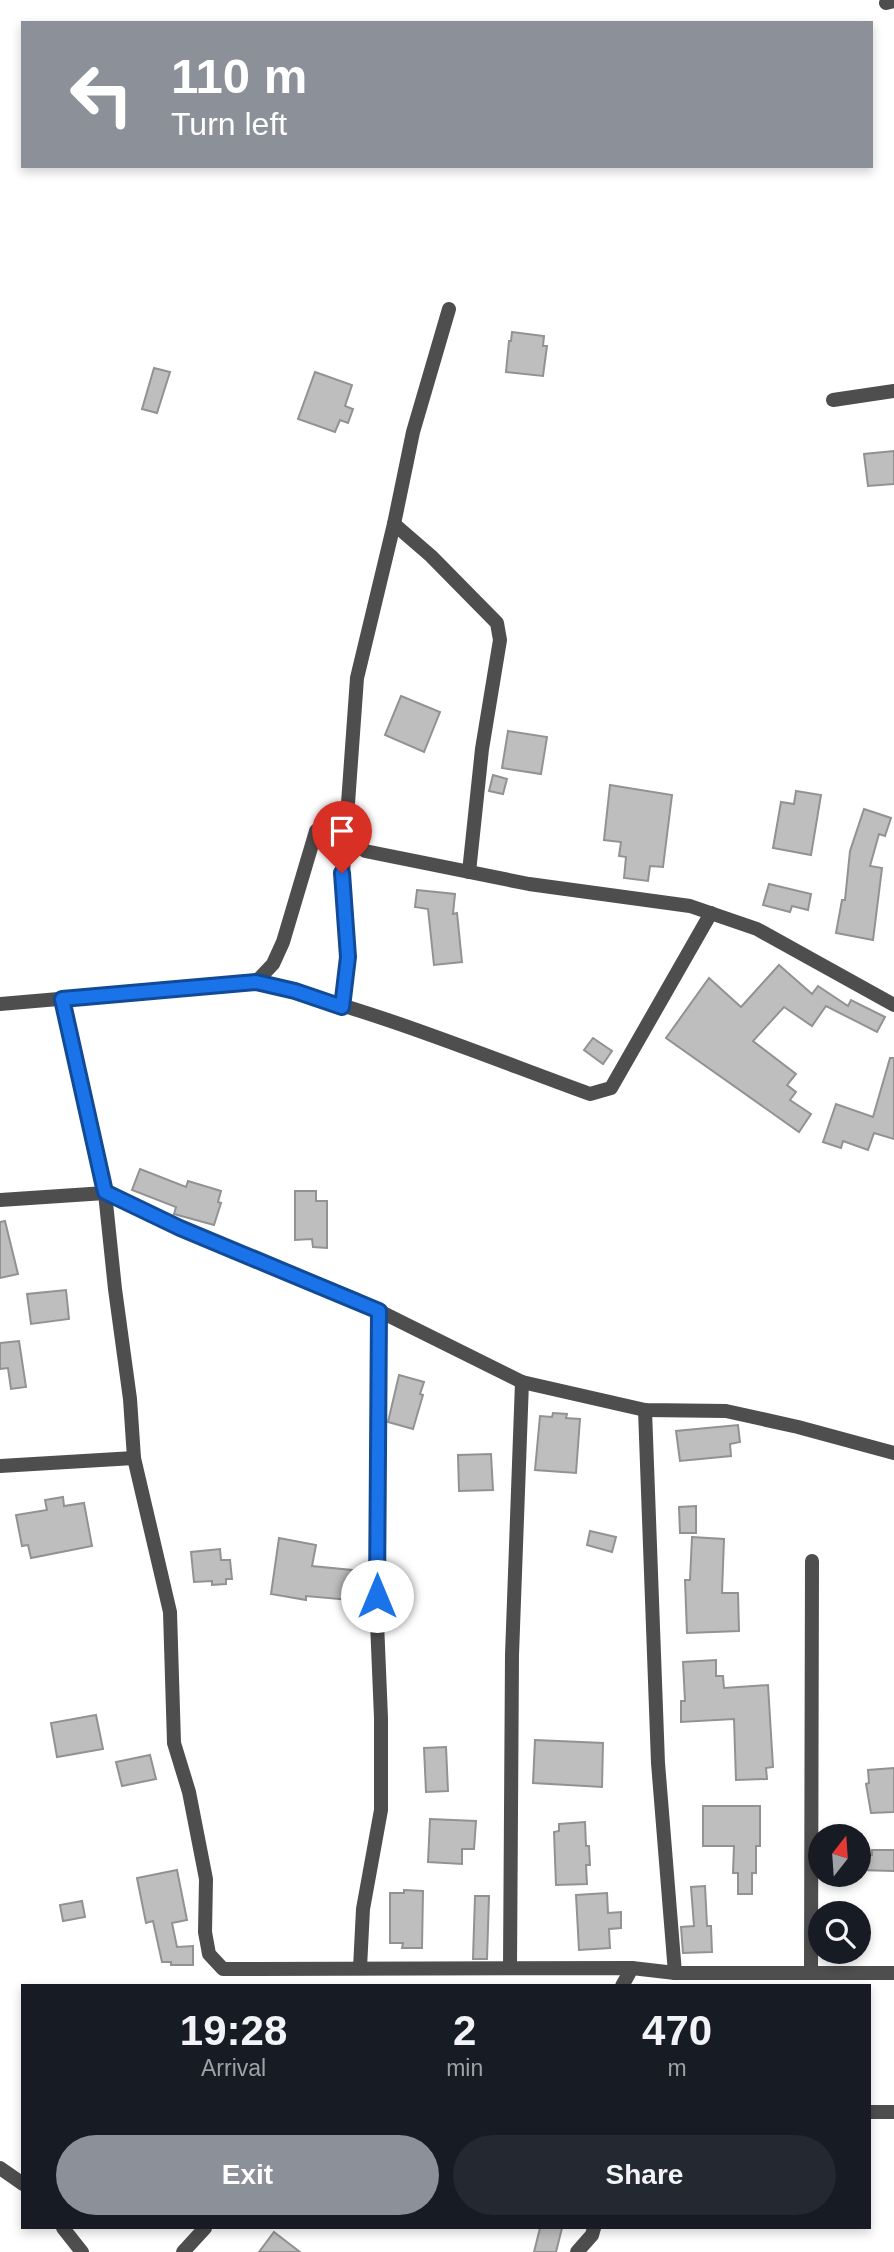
<!DOCTYPE html>
<style>
body{margin:0;font-family:Helvetica,sans-serif;background:#242831;color:#f1f3f6;height:100vh;display:flex;flex-direction:column;font-size:26px;white-space:nowrap}
*{box-sizing:border-box;margin:0}
p{font-size:23px;color:#9ea1a6}
.icon{flex:none;width:38px;height:38px;fill:none;stroke:currentColor;stroke-width:2;stroke-linecap:round;stroke-linejoin:round}
.map{position:relative;flex:1;overflow:hidden}
.details{position:absolute;left:21px;top:1984px;width:850px;height:245px;display:flex;flex-direction:column;background:#171b24;border-radius:0px;box-shadow:0 4px 10px #0003}
.details>*{flex:none}
.guide{position:absolute;left:21px;top:21px;width:852px;height:147px;border-radius:0px;box-shadow:0 4px 10px #0003;background:#8c9099;color:#fff;overflow:hidden}
.needle{width:46px;rotate:17deg}
.fabs{position:absolute;left:808px;top:1824px;display:grid;gap:14px}
.fabs a{display:grid;place-items:center;width:63px;height:63px;border-radius:50%;background:#171b24;box-shadow:0 4px 10px #0003;font-size:35px}
.pin{position:absolute;display:grid;place-items:center;width:60px;height:60px;color:#fff;margin:-72px -30px;border-radius:50% 50% 50% 0;rotate:-45deg;box-shadow:0 0 7px #0007}
.pin .icon{rotate:45deg}
.me{position:absolute;width:77px;margin:-38px;rotate:0deg;stroke-linejoin:round;filter:drop-shadow(0 0 5px #0008)}
.turn{display:flex;align-items:center;gap:24px;height:147px;padding:0 35px;font-size:32px}
.turn .icon{width:91px;height:91px;stroke-width:2.5}
.turn b{display:block;font-size:49px;line-height:60px}
.eta{display:flex;justify-content:space-evenly;align-items:center;height:119px;text-align:center}
.eta b{font-size:42px;font-weight:700;line-height:49px}
.primary-button{display:flex;gap:14px;margin-top:auto;padding:14px 35px}
.primary-button a{flex:1;height:80px;border-radius:42px;background:#8c9099;color:#fff;font-size:28px;font-weight:700;line-height:80px;text-align:center}
.primary-button a+a{background:#242831;color:#f1f3f6}
.map>svg:first-child{display:block}
.building{fill:#bebebe;stroke:#929292;stroke-width:2}
.lines{fill:none;stroke-linecap:round;stroke-linejoin:round}
.minor{stroke:#4e4e4e;stroke-width:14}
.route-casing{stroke:#114b97;stroke-width:18}
.route{stroke:#1a73e8;stroke-width:12}
</style>
<div class="map">
<svg width="894" height="2252" viewBox="0 0 894 2252">
<rect width="100%" height="100%" fill="#fff"/>
<g class="building">
<polygon points="512,332 544,336 543,346 547,346 543,376 506,372 509,341 511,341"/>
<polygon points="154,368 170,372 157,413 142,409"/>
<polygon points="315,372 352,385 345,406 353,409 348,423 340,420 335,432 298,419"/>
<polygon points="894,451 894,484 868,486 864,454"/>
<polygon points="401,696 440,712 424,752 385,735"/>
<polygon points="508,731 547,737 541,774 502,768"/>
<polygon points="493,775 507,779 503,794 489,791"/>
<polygon points="610,785 672,795 663,867 650,866 648,881 624,878 626,857 619,856 621,842 604,840"/>
<polygon points="796,791 821,795 811,855 773,848 781,802 794,804"/>
<polygon points="864,809 891,818 885,836 879,834 870,866 882,868 873,940 836,933 842,900 845,900 850,851"/>
<polygon points="769,884 811,894 808,910 792,906 790,912 763,905"/>
<polygon points="417,890 455,894 453,914 457,913 462,962 434,965 428,909 415,907"/>
<polygon points="779,965 812,994 818,986 848,1006 851,1000 885,1017 877,1032 826,1006 812,1026 784,1007 753,1041 796,1074 787,1085 796,1092 790,1100 811,1114 799,1132 666,1038 709,978 741,1007"/>
<polygon points="593,1038 612,1051 603,1064 584,1050"/>
<polygon points="890,1058 894,1058 894,1139 874,1133 868,1150 843,1141 841,1148 823,1142 836,1104 873,1117"/>
<polygon points="140,1169 186,1187 188,1181 221,1191 218,1202 221,1203 214,1225 174,1214 176,1207 132,1190"/>
<polygon points="295,1191 316,1191 316,1201 327,1201 327,1248 313,1247 312,1239 295,1240"/>
<polygon points="5,1221 18,1274 0,1278 0,1222"/>
<polygon points="66,1290 69,1319 31,1324 27,1294"/>
<polygon points="19,1341 26,1387 11,1389 8,1368 0,1369 0,1343"/>
<polygon points="399,1375 424,1382 420,1394 423,1395 413,1429 388,1422"/>
<polygon points="553,1413 567,1414 566,1418 580,1419 576,1473 535,1470 540,1416 552,1417"/>
<polygon points="738,1425 740,1442 730,1444 731,1456 680,1461 676,1431"/>
<polygon points="491,1454 493,1490 459,1491 458,1455"/>
<polygon points="63,1497 64,1506 84,1503 92,1546 31,1558 28,1545 22,1546 16,1515 47,1510 45,1500"/>
<polygon points="696,1506 696,1533 680,1533 679,1507"/>
<polygon points="590,1531 616,1537 612,1552 587,1545"/>
<polygon points="692,1537 724,1539 722,1593 738,1593 739,1631 687,1633 685,1580 690,1580"/>
<polygon points="279,1538 316,1545 312,1566 352,1570 350,1600 306,1596 306,1600 271,1594"/>
<polygon points="220,1549 221,1560 230,1560 232,1579 226,1579 226,1584 212,1585 212,1581 194,1582 191,1552"/>
<polygon points="716,1660 716,1676 723,1676 724,1688 768,1685 773,1767 766,1768 767,1779 736,1780 734,1719 681,1722 681,1701 685,1701 683,1662"/>
<polygon points="96,1715 103,1749 57,1757 51,1723"/>
<polygon points="535,1740 603,1743 602,1787 533,1783"/>
<polygon points="446,1747 448,1791 426,1792 424,1748"/>
<polygon points="150,1755 156,1779 122,1786 116,1762"/>
<polygon points="894,1768 894,1812 871,1813 866,1784 869,1783 868,1770"/>
<polygon points="703,1806 760,1806 760,1846 756,1846 756,1873 752,1873 752,1894 738,1894 738,1873 733,1873 734,1846 703,1846"/>
<polygon points="430,1819 476,1821 474,1849 462,1849 462,1864 428,1862"/>
<polygon points="585,1822 586,1846 589,1846 590,1865 586,1865 587,1884 556,1885 554,1832 559,1831 559,1824"/>
<polygon points="872,1850 894,1850 894,1871 859,1870 859,1855 872,1855"/>
<polygon points="177,1870 187,1920 172,1923 177,1947 193,1946 193,1965 171,1965 171,1962 162,1962 153,1921 146,1923 137,1878"/>
<polygon points="705,1886 707,1926 711,1926 712,1952 683,1953 681,1927 694,1926 691,1887"/>
<polygon points="404,1890 423,1891 422,1948 402,1948 403,1943 390,1943 390,1893 404,1893"/>
<polygon points="607,1893 608,1913 621,1912 621,1928 609,1929 610,1948 579,1950 576,1895"/>
<polygon points="475,1896 489,1896 487,1959 473,1959"/>
<polygon points="82,1901 85,1917 63,1921 60,1905"/>
<polygon points="540,2228 562,2228 556,2252 534,2252"/>
<polygon points="274,2232 300,2252 259,2252"/>
</g>
<g class="lines">
<g class="minor">
<polyline points="886,3 894,1"/>
<polyline points="833,400 894,391"/>
<polyline points="394,524 431,556 497,623 500,640 482,749 469,872"/>
<path d="M256,982C370,1008 480,1054 590,1094L611,1088L711,913"/>
<polyline points="62,999 105,1193 115,1289 130,1399 134,1458 170,1612 174,1743 189,1792 206,1879 205,1932 209,1954 223,1969 632,1968 675,1973 894,1973"/>
<polyline points="0,1004 256,982 273,964 283,942 316,831 328,821 345,826 365,851 529,884 690,906 757,929 894,1005"/>
<polyline points="342,1007 348,957 343,873 357,678 394,524 413,432 449,309"/>
<polyline points="0,1200 105,1193 180,1228 355,1299 522,1382 645,1410 726,1411 798,1427 894,1453"/>
<polyline points="645,1410 658,1763 675,1973"/>
<polyline points="0,1466 134,1458"/>
<polyline points="360,1968 363,1909 381,1810 381,1718 377,1622 379,1311"/>
<polyline points="510,1968 512,1655 522,1382"/>
<polyline points="811,1973 812,1561"/>
<polyline points="622,1986 632,1968"/>
<polyline points="870,2112 894,2112"/>
<polyline points="0,2168 23,2184"/>
<polyline points="63,2228 82,2252"/>
<polyline points="183,2252 205,2228"/>
<polyline points="577,2252 592,2235 594,2228"/>
</g>
</g>
<g class="lines">
<g class="route-casing">
<polyline id="route" points="342,873 348,957 342,1007 295,991 256,982 62,999 105,1192 180,1228 379,1311 377,1596"/>
</g>
<use href="#route" class="route"/>
</g>
</svg>
<div class="fabs">
<a><svg class="needle" viewBox="-14 -14 28 28"><path d="M0-13l5 13h-10z" fill="#e53935"/><path d="M0 13l5-13h-10z" fill="#9ea1a6"/></svg></a>
<a><svg class="icon" aria-label="search" viewBox="0 0 24 24"><circle cx="10" cy="10" r="6"/><path d="M15 15l6 6"/></svg></a>
</div>
<div class="pin" style="left:342px;top:873px;background:#d93025"><svg class="icon" aria-label="arrive" viewBox="0 0 24 24"><path d="M6 21V4h12l-3 4 3 4H6"/></svg></div>
<svg class="me" style="left:377px;top:1596px" viewBox="-20 -20 40 40"><circle r="19" fill="#fff"/><path d="M0-13L10 11 0 6-10 11z" fill="#1a73e8"/></svg>
<div class="guide">
<div class="turn"><svg class="icon" aria-label="left" viewBox="0 0 24 24"><path d="M17 20v-9H6M10 6l-5 5 5 5"/></svg><div><b>110 m</b>Turn left</div></div>
</div>
<section class="details">
<div class="eta">
<div><b>19:28</b><p>Arrival</p></div>
<div><b>2</b><p>min</p></div>
<div><b>470</b><p>m</p></div>
</div>
<div class="primary-button"><a>Exit</a><a>Share</a></div>
</section>
</div>
